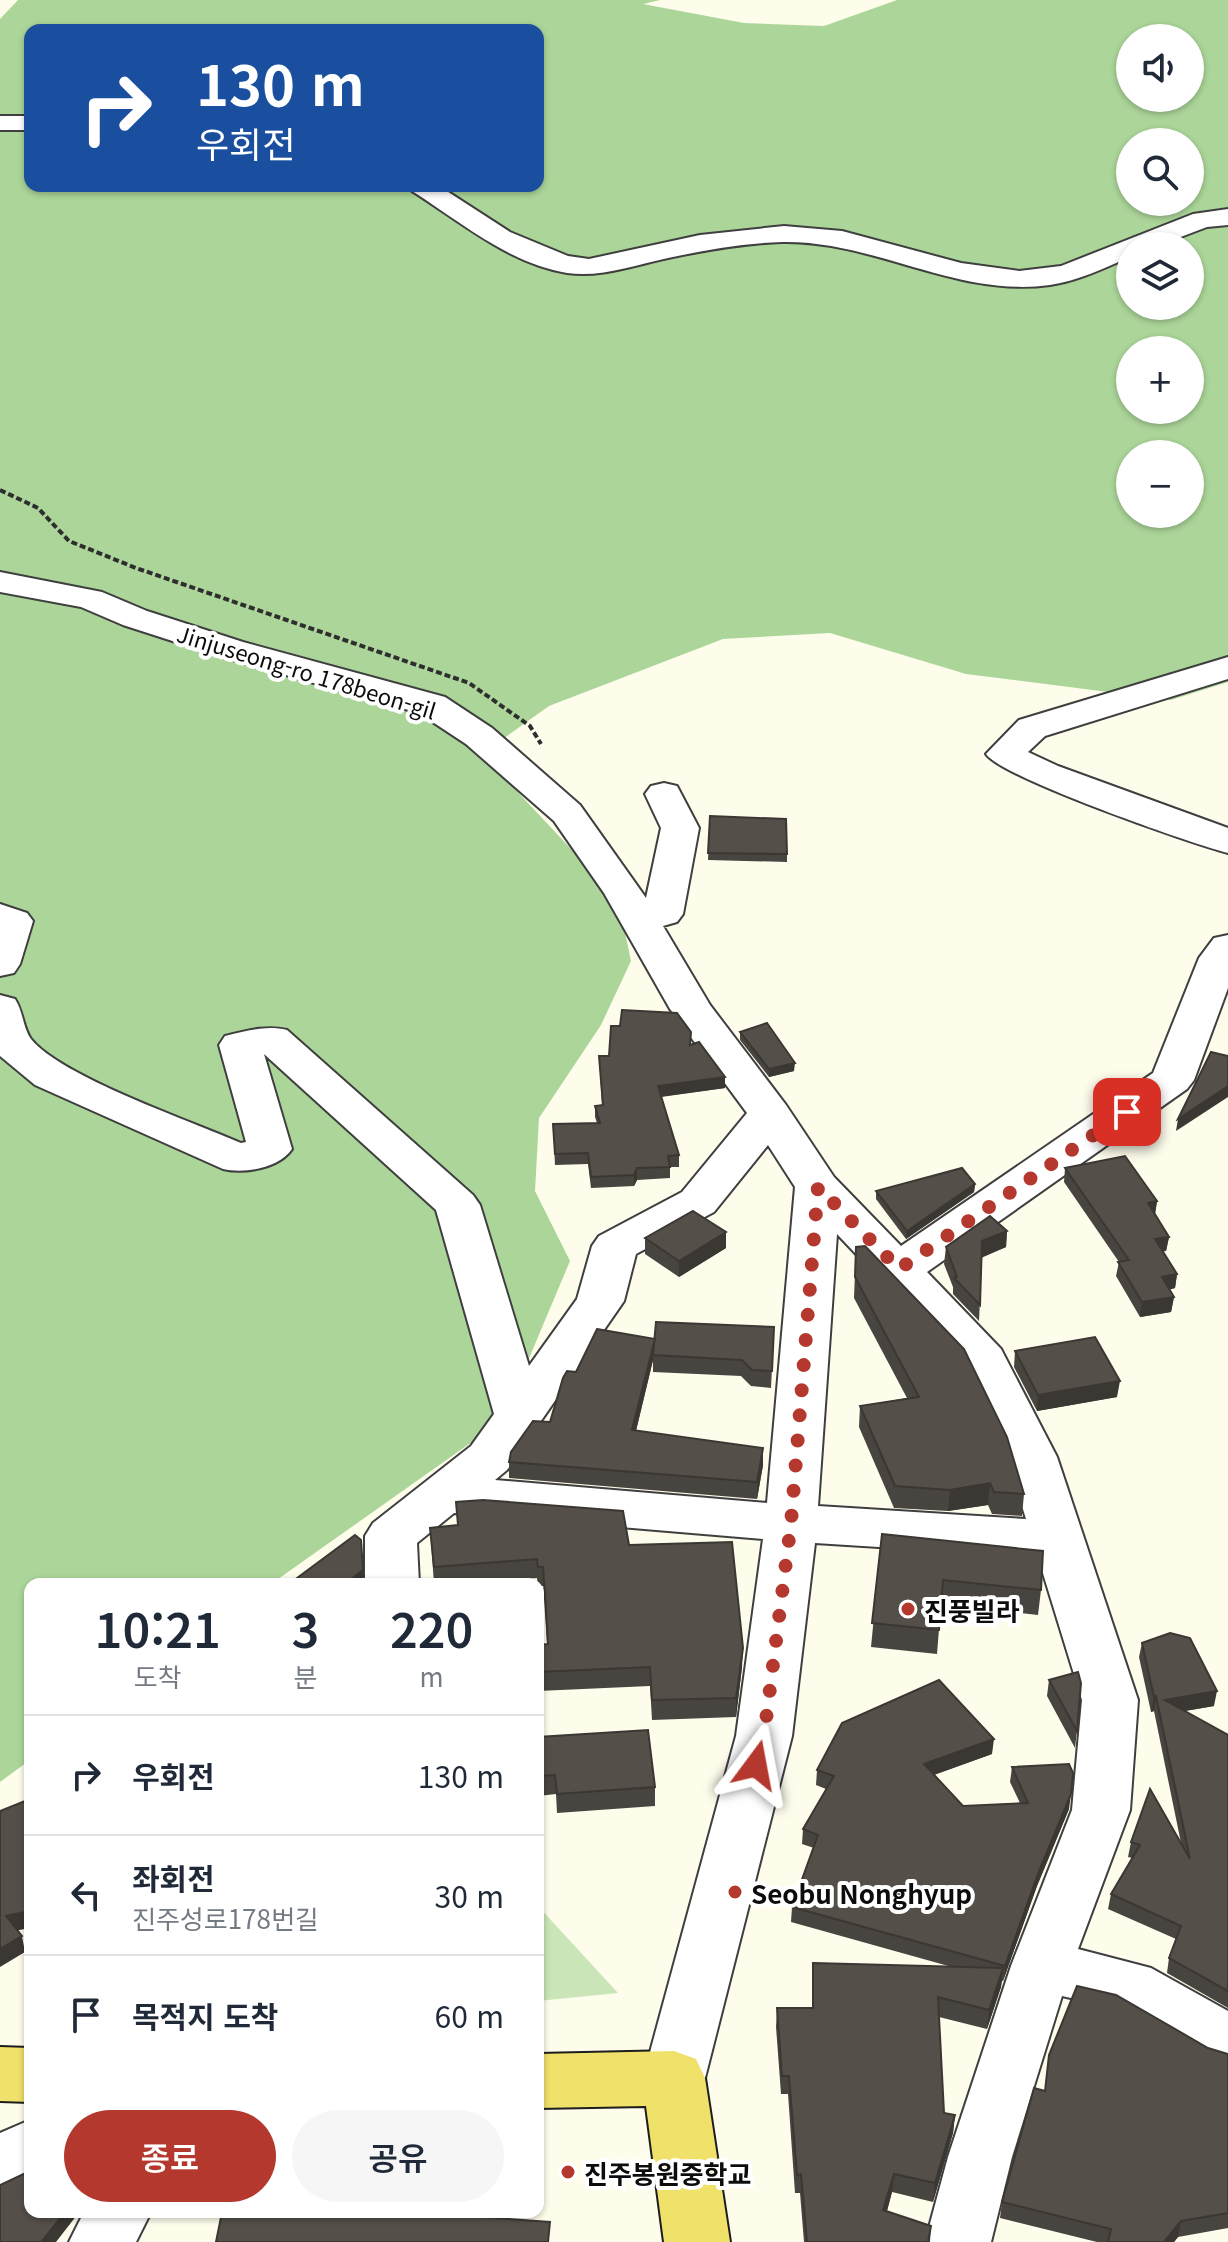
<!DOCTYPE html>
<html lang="ko">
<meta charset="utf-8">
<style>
body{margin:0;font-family:Georgia,"Noto Sans KR",serif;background:#f6f6f7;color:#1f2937;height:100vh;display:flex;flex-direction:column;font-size:30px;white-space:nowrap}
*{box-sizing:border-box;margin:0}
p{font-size:26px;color:#747a83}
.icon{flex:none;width:44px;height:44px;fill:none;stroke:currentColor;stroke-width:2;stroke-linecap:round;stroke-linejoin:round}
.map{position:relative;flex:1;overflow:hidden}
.side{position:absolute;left:24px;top:1578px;width:520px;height:640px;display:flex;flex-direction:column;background:#fff;border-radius:16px;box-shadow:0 2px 6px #0004}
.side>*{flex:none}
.banner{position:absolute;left:24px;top:24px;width:520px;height:168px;border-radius:16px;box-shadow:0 2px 6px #0004;background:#1a4fa0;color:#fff;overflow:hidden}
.fabs{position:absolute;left:1116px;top:24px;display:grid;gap:16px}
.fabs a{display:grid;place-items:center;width:88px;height:88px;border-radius:50%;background:#fff;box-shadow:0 2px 6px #0004;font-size:40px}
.pin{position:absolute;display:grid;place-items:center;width:68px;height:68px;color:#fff;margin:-34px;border-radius:16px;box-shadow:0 4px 12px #0006}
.me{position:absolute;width:88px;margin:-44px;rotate:13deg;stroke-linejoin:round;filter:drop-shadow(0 0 6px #0008)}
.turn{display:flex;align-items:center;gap:28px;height:168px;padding:0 40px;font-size:36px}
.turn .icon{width:104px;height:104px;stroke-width:2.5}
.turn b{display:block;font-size:56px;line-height:68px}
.eta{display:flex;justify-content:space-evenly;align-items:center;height:136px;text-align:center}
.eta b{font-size:48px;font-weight:600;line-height:56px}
.primary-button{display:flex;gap:16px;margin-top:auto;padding:16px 40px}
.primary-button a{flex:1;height:92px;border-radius:48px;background:#b4382d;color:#fff;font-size:32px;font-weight:600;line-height:92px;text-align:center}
.primary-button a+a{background:#f6f6f7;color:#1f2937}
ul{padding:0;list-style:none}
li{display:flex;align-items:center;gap:24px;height:120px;padding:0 40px;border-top:2px solid #e0e1e3}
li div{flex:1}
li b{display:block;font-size:30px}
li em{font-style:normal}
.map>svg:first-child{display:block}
.green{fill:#cae6b8}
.forest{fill:#acd699;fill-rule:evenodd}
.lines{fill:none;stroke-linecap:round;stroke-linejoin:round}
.minor-casing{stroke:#3f3f3f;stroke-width:4}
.major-casing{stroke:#1d1d1d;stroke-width:4}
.path{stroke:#2e2e2e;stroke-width:4;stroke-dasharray:6 3;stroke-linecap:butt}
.minor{fill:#fff;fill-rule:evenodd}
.major{fill:#f0e16a;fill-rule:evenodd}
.wall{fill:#48443f}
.shaded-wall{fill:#3b3733}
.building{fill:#544f49;stroke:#3b3733;stroke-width:2}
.route{stroke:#b4382d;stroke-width:14;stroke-dasharray:0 25.2}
.poi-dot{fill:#b4382d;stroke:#fff;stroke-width:3}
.labels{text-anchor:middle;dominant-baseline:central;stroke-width:8;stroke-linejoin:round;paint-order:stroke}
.street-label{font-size:22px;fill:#0c0c0c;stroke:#fff}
.near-poi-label{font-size:26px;font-weight:bold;fill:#0c0c0c;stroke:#fff;text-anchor:start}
</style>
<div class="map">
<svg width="1228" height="2242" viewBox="0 0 1228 2242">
<rect width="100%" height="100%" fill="#fefdec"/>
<polygon class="green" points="538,1906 618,1993 538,2001"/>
<path class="forest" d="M18,0H660L643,4L744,23L824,26L897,0H1228V682L1171,700L966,674L830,633L723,639L549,706L482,754L573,851L621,913L631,961L601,1025L539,1118L535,1191L570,1261L503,1420L271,1584H30V1760L0,1782V19ZM30,30H538V186H30ZM1130,38H1190V98H1130ZM1130,142H1190V202H1130ZM1130,246H1190V306H1130ZM1130,350H1190V410H1130ZM1130,454H1190V514H1130Z"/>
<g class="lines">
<g class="minor-casing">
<g id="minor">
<rect x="0" y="116" width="30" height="14"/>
<path d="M408,186H439L510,232L568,256L589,259L700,235L784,226L842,231L961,263L1019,271L1061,266L1193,214L1228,209V225L1207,227L1157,246H1130V257C1104,268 1078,281 1050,285C957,298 874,240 782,242C744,243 706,250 668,258C635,265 600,278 567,273C508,263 461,222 412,191Z"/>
<path d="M0,572L102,592L147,611L243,642L445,697L492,728L580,805L646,898L661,828L645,794L651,786L664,783L677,786L699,828L683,914L677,922L663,926L710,1005L786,1105L834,1177L901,1246L1153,1073L1199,958L1214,938L1228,935V988L1194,1080L1187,1089L927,1272L1001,1349L1057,1457L1138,1700L1130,1810L1078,1949L1151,1968L1228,2011V2068L1206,2061L1115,2008L1062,1996L1012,2157L991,2242H925L948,2157L1011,1966L1072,1810L1082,1700L1038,1557L815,1543L792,1736L705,2078L696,2097L674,2105L652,2097L643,2078L736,1736L763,1539L454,1513L417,1543L419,1584H365V1536L373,1523L471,1446L494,1414L436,1210L264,1054L292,1149C279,1168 245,1174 223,1169L35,1085L0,1056V995L15,999C23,1011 23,1028 31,1039C60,1076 193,1122 241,1143L246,1142L219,1045L225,1036C246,1031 266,1025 287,1030L473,1195L480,1205L529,1366L577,1299L592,1246L599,1236L682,1192L747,1113L670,1009L604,893L554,821L466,744L419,713L219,656L123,625L81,607L0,592ZM768,1145L795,1187L767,1503L495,1480L507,1470L624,1301L636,1254L714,1212ZM837,1234L964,1368L1007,1457L1026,1519L818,1506Z"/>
<path d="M1228,657V679L1045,736L1028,752L1058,766L1228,828V853C1192,844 1001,777 986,754L1019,720Z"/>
<polygon points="0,904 27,913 33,921 20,964 14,973 0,976"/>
<polygon points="30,2120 30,2184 0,2198 0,2133"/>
<polygon points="84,2212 151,2212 136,2242 69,2242"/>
</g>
</g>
<g class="major-casing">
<g id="major">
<polygon points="0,2047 30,2048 30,2102 0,2101"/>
<polygon points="674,2051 696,2059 705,2078 730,2242 664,2242 646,2106 538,2108 538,2054"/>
</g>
</g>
<polyline class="path" points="0,490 38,508 69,541 136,568 469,683 530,726 541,744"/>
<use href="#minor" class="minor"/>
<use href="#major" class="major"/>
</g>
<g class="wall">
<polygon points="710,816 787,854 787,862 708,860"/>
<polygon points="740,1032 794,1071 769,1077 740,1040"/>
<polygon points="691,1045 725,1088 661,1097 679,1155 679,1167 670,1167 670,1178 637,1180 634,1186 591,1188 588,1164 555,1165 553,1124 597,1123 595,1117 595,1106 602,1105 599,1056"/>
<polygon points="1065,1168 1157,1201 1155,1213 1169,1237 1166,1251 1163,1251 1177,1274 1175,1288 1169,1290 1174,1297 1171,1312 1140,1317 1116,1276 1119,1262 1064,1182"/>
<polygon points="975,1184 974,1192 906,1239 876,1199 876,1191"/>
<polygon points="1007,1231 1006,1247 982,1257 979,1321 953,1294 953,1287 944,1264 946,1247"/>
<polygon points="726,1232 726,1248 679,1277 645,1254 645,1238"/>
<polygon points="856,1247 1024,1494 1022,1516 992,1514 988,1505 948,1511 894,1508 859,1427 860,1406 907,1398 854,1298"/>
<polygon points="774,1327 771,1388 751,1386 741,1376 653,1372 653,1360 636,1431 763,1465 757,1499 509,1478 509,1462 550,1422 576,1372 655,1339"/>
<polygon points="1015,1351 1117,1397 1037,1411 1014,1367"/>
<polygon points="430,1528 629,1545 742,1667 736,1717 652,1720 650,1686 538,1691 538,1645 547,1644 544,1586 538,1586 537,1578 465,1584 434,1584"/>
<polygon points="882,1534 1041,1590 1038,1615 941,1604 937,1654 871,1647"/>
<polygon points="1142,1643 1214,1706 1184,1711 1228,1735 1228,2008 1167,1973 1169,1958 1176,1939 1108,1909 1111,1894 1132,1858 1128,1857 1131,1842 1181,1843 1154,1711 1151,1712 1139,1657"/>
<polygon points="1049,1680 1077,1731 1075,1748 1047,1696"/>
<polygon points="538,1737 655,1787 655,1806 557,1813 556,1794 538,1796"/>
<polygon points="992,1754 934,1775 963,1806 1020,1803 1010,1782 1012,1767 1069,1809 1037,1886 1003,1981 1002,1981 1001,1987 987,2029 939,2017 944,2113 955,2115 953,2133 933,2202 892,2192 887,2211 931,2226 930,2242 804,2242 800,2193 795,2193 788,2094 781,2094 776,2027 777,2008 812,2008 813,1963 952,1967 791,1922 792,1907 814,1848 802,1844 803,1829 826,1789 816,1785 817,1770"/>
<polygon points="1208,2048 1228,2054 1228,2228 1178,2237 1174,2242 1097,2242 1000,2218 1002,2202"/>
</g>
<g class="shaded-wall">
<polygon points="795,1063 794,1071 769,1077 769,1069"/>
<polygon points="725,1077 725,1088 658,1097 658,1086"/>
<polygon points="1228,1086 1228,1097 1176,1131 1178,1119"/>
<polygon points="637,1168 637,1180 634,1186 634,1175"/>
<polygon points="975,1184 974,1192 906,1239 907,1231"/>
<polygon points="1157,1201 1155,1215 1148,1203"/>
<polygon points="1007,1231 1006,1247 981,1258 982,1241"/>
<polygon points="726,1232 726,1248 679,1277 679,1261"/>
<polygon points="1169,1237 1166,1251 1153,1253 1155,1239"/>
<polygon points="1177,1274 1175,1288 1159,1291 1162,1277"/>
<polygon points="1174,1297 1171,1312 1140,1317 1142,1302"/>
<polygon points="655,1339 653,1360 632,1447 632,1430"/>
<polygon points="1120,1381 1117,1397 1037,1411 1038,1395"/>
<polygon points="763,1448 763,1465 757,1499 757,1482"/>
<polygon points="990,1483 988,1505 948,1511 950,1490"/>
<polygon points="363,1570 364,1584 345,1584"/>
<polygon points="743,1648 742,1667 736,1717 736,1698"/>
<polygon points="1217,1691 1214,1706 1162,1715 1165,1700"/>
<polygon points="1156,1696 1154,1711 1151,1712 1154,1697"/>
<polygon points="994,1739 992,1754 922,1779 924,1764"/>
<polygon points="1071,1794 1069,1809 1037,1886 1003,1981 1005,1966 1039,1871"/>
<polygon points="30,1911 30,1928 9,1932 6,1916"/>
<polygon points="22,1936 25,1952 0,1967 0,1949"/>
<polygon points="1003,1968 1001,1987 987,2029 989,2010"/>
<polygon points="955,2115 953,2133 933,2202 935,2183"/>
<polygon points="894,2174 892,2192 882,2229 883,2210"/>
<polygon points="65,2212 77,2212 77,2215 56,2242 41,2242"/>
<polygon points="1181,2221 1178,2237 1174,2242 1164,2242"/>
</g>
<g class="building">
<polygon points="710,816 786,819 787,854 708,853"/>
<polygon points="622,1010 677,1013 691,1032 690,1045 699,1042 725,1077 658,1086 679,1155 668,1156 670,1167 637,1168 634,1175 591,1177 588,1153 555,1154 553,1124 600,1123 595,1106 603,1105 599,1056 609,1056 611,1026 620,1026"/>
<polygon points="767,1023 795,1063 769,1069 740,1032"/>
<polygon points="1211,1052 1228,1056 1228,1086 1178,1119"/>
<polygon points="1125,1156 1157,1201 1148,1203 1169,1237 1155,1239 1177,1274 1162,1277 1174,1297 1142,1302 1118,1262 1129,1260 1065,1168"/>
<polygon points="962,1168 975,1184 907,1231 876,1191"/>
<polygon points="693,1211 726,1232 679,1261 645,1238"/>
<polygon points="990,1216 1007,1231 982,1241 980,1305 954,1278 957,1277 946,1247"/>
<polygon points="865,1246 964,1349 1007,1437 1024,1494 994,1492 990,1483 950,1490 895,1486 860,1406 919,1397 855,1277 856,1247"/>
<polygon points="656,1322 774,1327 772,1371 752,1370 742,1360 653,1355"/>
<polygon points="597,1329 655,1339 632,1430 763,1448 757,1482 509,1462 511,1452 533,1421 550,1422 563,1378 567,1371 576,1372"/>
<polygon points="1095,1337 1120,1381 1038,1395 1015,1351"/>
<polygon points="483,1500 623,1511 629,1545 732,1542 743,1648 736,1698 652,1700 650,1667 538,1672 538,1645 548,1644 543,1567 538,1567 537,1559 434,1567 430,1528 458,1525 456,1502"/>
<polygon points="882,1534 1043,1551 1041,1590 943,1580 939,1630 872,1623"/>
<polygon points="355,1535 361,1540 363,1570 345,1584 289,1584"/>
<polygon points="1170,1633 1190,1638 1217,1691 1165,1700 1228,1735 1228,1991 1169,1958 1181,1926 1111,1894 1140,1845 1131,1842 1150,1789 1190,1859 1156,1696 1154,1697 1142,1643"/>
<polygon points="1078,1672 1081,1683 1077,1731 1049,1680"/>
<polygon points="939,1680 994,1739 924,1764 963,1806 1028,1803 1012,1767 1069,1764 1073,1773 1071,1794 1039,1871 1005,1966 792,1907 818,1835 803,1829 834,1776 817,1770 842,1723"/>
<polygon points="648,1730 655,1787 557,1794 555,1775 538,1776 538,1737"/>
<polygon points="30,1799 30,1911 6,1916 22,1936 0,1949 0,1811"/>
<polygon points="813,1963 1003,1968 989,2010 938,1997 944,2113 955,2115 935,2183 894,2174 883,2210 931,2226 928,2242 807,2242 801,2174 797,2175 789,2076 782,2076 777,2008 813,2008"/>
<polygon points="1077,1986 1116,1995 1208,2048 1228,2054 1228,2213 1181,2221 1164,2242 1108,2242 1111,2229 1002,2202 1034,2088 1045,2091 1049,2055"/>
<polygon points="30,2161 30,2212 65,2212 41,2242 0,2242 0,2185 28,2172"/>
<polygon points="222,2212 414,2212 550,2222 548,2242 216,2242"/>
</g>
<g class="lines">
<polyline class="route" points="756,1765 764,1736 791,1523 818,1187 899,1269 1127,1112"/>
</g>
<g class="poi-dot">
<circle cx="908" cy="1609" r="8"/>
<circle cx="735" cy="1892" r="8"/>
<circle cx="568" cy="2172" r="8"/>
</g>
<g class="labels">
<g class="street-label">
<text transform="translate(307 671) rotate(17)">Jinjuseong-ro 178beon-gil</text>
</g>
<g class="near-poi-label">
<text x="924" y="1609">진풍빌라</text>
<text x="751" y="1892">Seobu Nonghyup</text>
<text x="584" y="2172">진주봉원중학교</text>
</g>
</g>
</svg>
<div class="fabs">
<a><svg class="icon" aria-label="sound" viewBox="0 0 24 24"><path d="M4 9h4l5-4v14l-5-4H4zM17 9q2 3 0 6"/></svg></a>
<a><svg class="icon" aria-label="search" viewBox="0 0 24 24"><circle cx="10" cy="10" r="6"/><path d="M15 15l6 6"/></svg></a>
<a><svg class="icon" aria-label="layers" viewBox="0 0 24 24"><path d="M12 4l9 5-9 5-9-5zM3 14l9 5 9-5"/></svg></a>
<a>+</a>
<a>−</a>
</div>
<div class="pin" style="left:1127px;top:1112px;background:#d93025"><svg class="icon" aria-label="arrive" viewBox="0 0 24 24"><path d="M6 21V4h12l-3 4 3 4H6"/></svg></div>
<svg class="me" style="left:756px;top:1765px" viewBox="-20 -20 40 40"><path d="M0-17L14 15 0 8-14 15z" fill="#b4382d" stroke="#fff" stroke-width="4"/></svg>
<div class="banner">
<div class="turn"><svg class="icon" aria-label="right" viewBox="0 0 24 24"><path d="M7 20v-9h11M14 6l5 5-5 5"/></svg><div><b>130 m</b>우회전</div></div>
</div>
<section class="side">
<div class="eta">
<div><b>10:21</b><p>도착</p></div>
<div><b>3</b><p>분</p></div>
<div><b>220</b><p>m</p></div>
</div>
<ul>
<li><svg class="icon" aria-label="right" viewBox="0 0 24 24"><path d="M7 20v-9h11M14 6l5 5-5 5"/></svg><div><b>우회전</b></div><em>130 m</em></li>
<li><svg class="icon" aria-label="left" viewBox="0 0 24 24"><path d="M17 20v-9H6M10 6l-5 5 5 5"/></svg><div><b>좌회전</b><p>진주성로178번길</p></div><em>30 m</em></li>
<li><svg class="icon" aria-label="arrive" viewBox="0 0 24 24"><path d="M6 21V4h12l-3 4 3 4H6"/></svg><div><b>목적지 도착</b></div><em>60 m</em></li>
</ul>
<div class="primary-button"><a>종료</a><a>공유</a></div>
</section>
</div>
